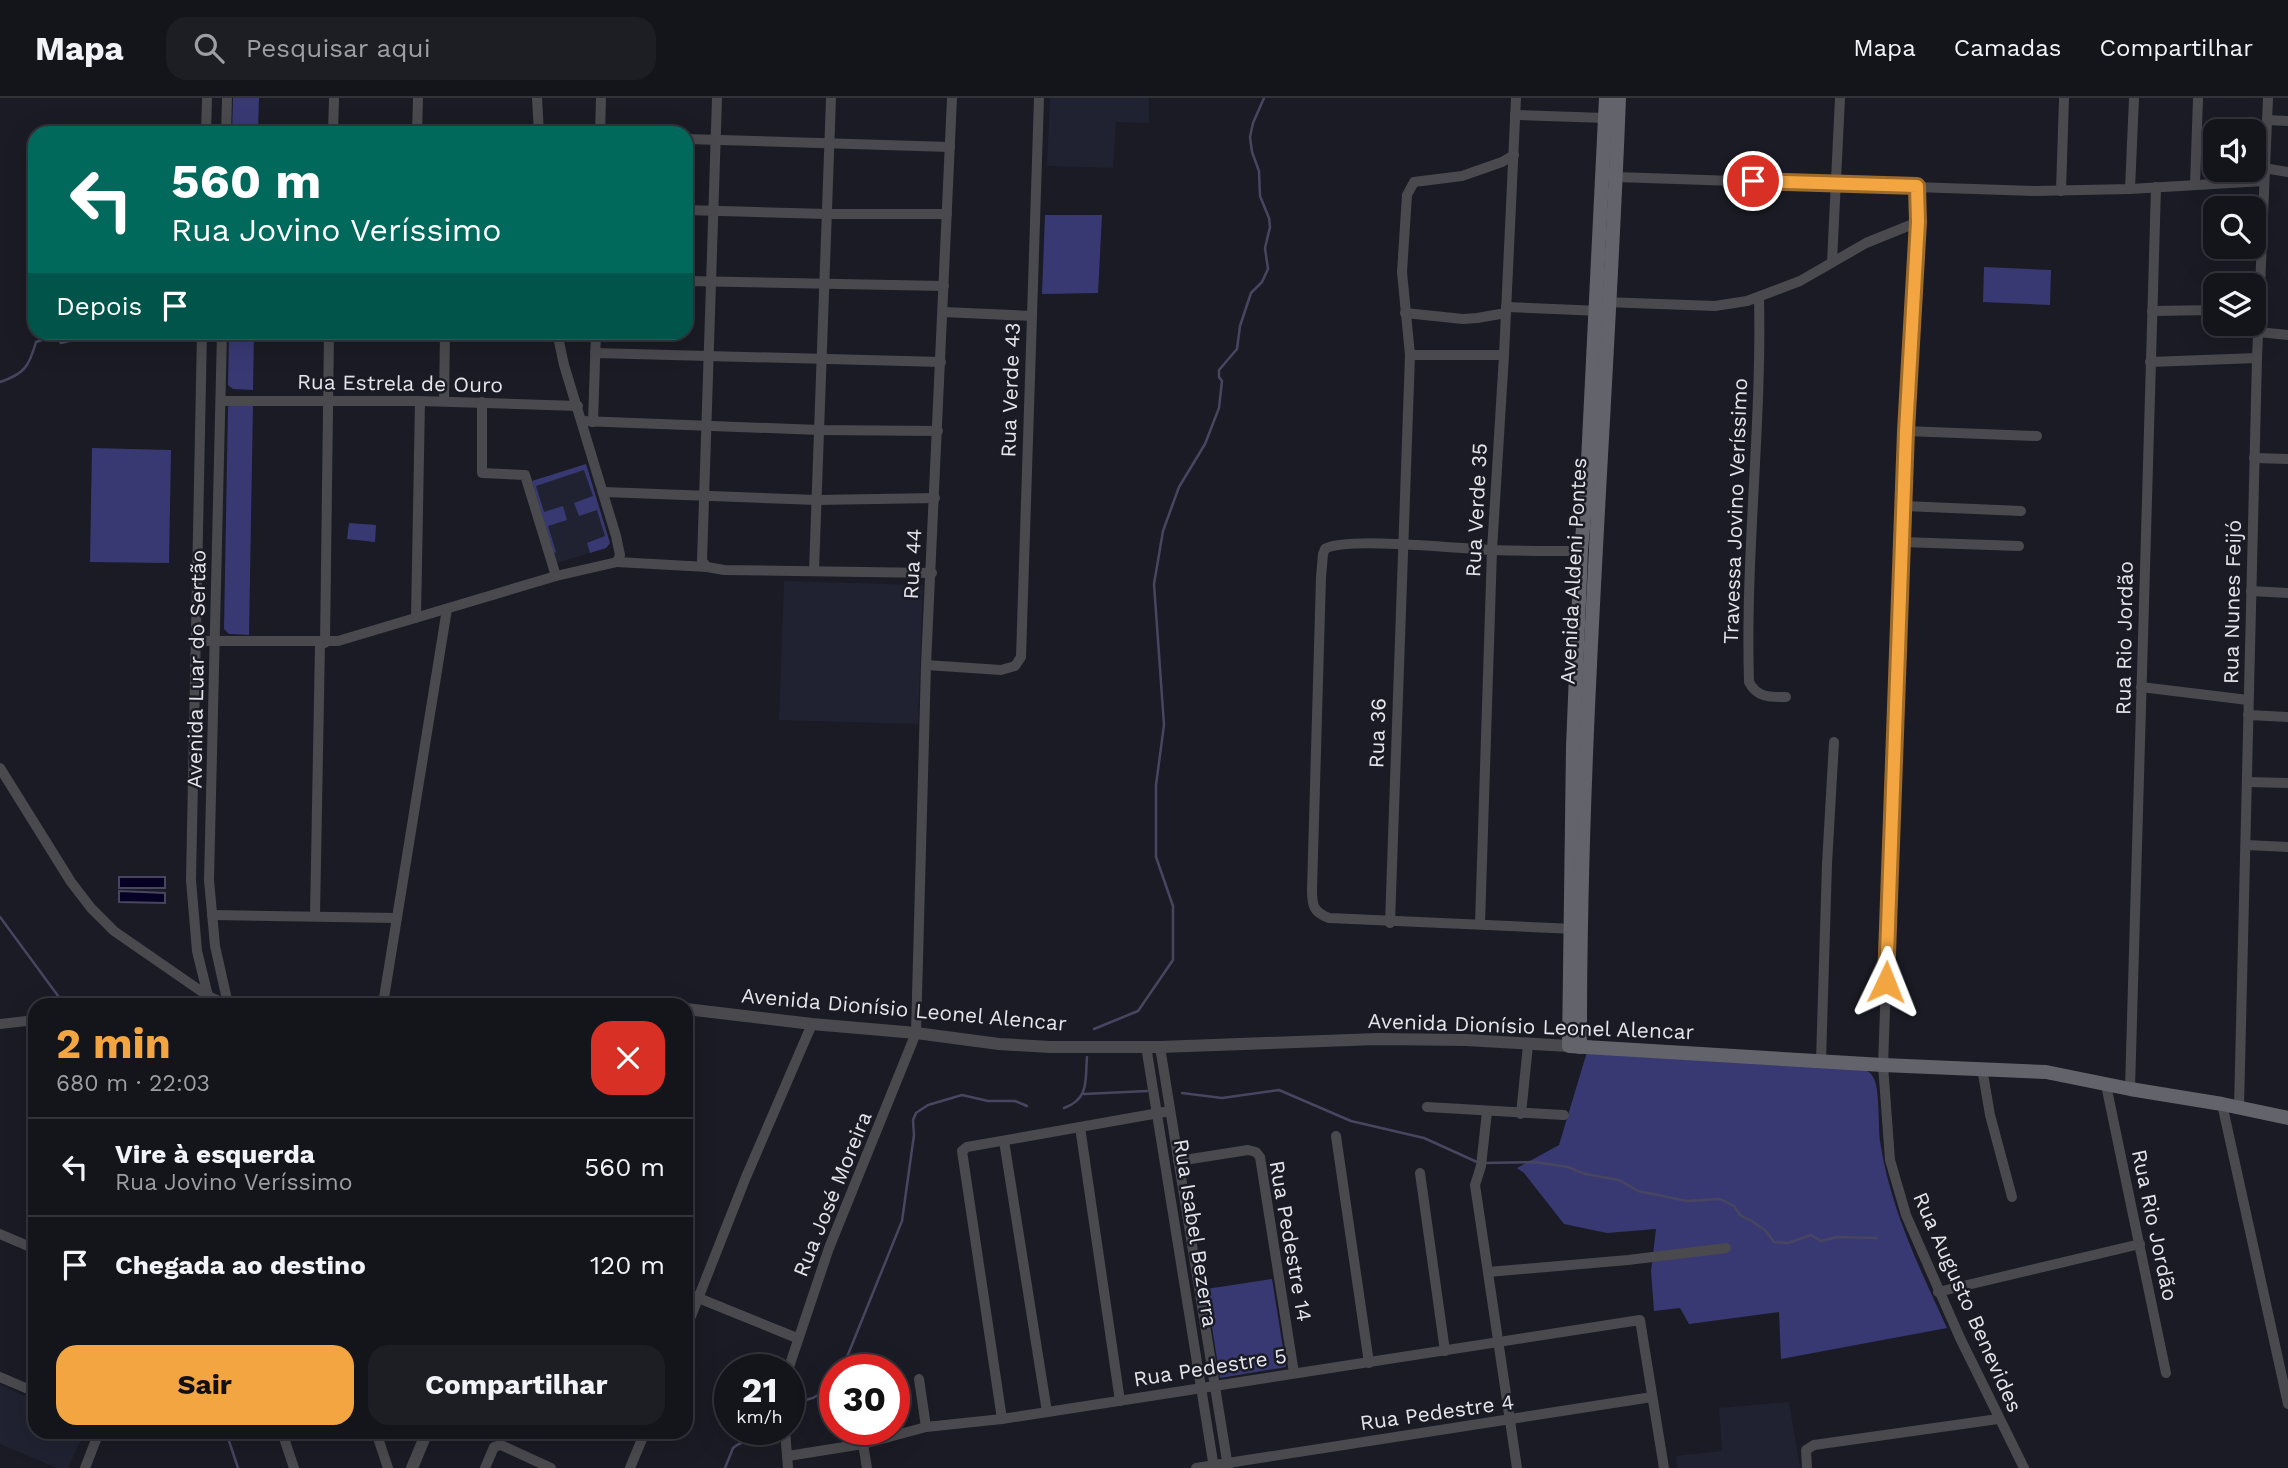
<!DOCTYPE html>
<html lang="pt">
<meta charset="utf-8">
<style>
body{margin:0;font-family:"Work Sans",sans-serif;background:#1d1d24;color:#f1f3f6;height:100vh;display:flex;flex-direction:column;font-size:26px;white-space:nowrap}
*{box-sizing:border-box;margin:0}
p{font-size:23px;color:#9d9ea3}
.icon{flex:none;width:38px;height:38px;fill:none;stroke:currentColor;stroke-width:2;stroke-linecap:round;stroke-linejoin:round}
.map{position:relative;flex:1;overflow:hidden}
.panel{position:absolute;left:28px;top:900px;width:665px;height:441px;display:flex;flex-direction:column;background:#14141b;border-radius:21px;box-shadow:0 7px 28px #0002,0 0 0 2px #33333a}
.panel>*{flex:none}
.hud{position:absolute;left:28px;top:28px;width:665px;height:214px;border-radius:21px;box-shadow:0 7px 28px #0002,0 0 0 2px #33333a;background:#00695c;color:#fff;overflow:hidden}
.tools{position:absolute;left:2203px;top:21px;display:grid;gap:14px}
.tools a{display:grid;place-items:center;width:63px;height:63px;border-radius:14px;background:#14141b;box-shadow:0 7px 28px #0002,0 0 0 2px #33333a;font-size:35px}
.speed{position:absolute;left:714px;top:1256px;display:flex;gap:14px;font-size:35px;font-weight:700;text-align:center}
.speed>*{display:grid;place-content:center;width:91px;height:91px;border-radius:50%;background:#14141b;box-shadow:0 7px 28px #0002,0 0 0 2px #33333a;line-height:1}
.speed small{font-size:18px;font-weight:400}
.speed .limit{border:10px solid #d22;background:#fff;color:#111}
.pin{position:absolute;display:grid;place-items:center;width:60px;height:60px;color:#fff;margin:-30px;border:4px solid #fff;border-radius:50%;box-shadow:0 2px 7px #0007}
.me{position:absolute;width:77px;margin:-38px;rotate:2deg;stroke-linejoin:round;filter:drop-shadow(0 0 5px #0008)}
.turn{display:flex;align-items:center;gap:24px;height:147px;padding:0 28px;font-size:32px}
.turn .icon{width:91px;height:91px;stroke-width:2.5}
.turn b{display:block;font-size:49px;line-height:60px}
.then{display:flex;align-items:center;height:66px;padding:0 28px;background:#0003;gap:14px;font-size:26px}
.round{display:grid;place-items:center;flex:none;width:74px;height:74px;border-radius:21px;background:#1d1d24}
.summary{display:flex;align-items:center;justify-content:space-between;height:119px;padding:0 28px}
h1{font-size:42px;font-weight:700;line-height:52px;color:#f2a541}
.action{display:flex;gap:14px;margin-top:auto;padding:14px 28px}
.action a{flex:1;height:80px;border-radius:21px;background:#f2a541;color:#111;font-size:28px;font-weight:700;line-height:80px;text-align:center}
.action a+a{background:#1d1d24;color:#f1f3f6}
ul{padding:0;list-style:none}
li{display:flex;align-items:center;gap:21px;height:98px;padding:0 28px;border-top:2px solid #33333a}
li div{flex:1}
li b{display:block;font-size:26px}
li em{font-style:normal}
header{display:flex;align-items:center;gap:42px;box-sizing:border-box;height:98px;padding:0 35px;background:#14141b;border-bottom:2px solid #33333a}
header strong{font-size:33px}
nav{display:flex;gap:38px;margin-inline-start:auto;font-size:24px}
.search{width:490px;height:63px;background:#1d1d24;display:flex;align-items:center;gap:18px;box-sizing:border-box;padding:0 24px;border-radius:21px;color:#9d9ea3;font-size:26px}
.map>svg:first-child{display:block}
.built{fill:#202231}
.green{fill:#383973}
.water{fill:#050024;stroke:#484560;stroke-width:2}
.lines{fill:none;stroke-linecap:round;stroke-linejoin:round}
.stream{stroke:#484560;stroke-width:2.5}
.minor{stroke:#49494e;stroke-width:10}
.tertiary{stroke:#49494e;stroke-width:12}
.secondary{stroke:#62636b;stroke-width:14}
.route-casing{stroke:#9d6b2a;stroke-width:18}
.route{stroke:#f2a541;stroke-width:12}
.labels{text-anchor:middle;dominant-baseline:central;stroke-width:5;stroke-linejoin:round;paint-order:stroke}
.street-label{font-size:21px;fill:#e4e5eb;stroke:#1a1b24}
</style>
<header>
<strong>Mapa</strong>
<div class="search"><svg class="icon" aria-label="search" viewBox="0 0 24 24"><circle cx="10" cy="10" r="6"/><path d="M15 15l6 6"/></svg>Pesquisar aqui</div>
<nav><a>Mapa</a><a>Camadas</a><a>Compartilhar</a></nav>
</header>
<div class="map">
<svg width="2288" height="1370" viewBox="0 0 2288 1370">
<rect width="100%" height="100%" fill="#1a1b24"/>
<g class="built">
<polygon points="1050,0 1149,0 1149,25 1116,24 1113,70 1047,68"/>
<polygon points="586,366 610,445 606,450 557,465 532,383"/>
<polygon points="784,483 923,487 918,626 779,622"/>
<polygon points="0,1287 35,1302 35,1334 84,1334 68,1370 57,1370 0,1346"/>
<polygon points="1789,1304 1800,1370 1677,1370 1676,1358 1722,1353 1719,1310"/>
</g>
<g class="green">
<polygon points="233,0 259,0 258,35 232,35"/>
<polygon points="1045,117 1102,117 1098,195 1042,196"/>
<polygon points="1984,169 2051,172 2050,207 1983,204"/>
<polygon points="229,235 254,235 253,292 233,291 228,287"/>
<polygon points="253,305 249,537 229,536 224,531 228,309 232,306"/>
<polygon points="92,350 171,352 169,465 90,464"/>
<polygon points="586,366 610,445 606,450 590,455 587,445 605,438 597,412 579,418 574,405 593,398 584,372 536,388 544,414 563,408 567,422 548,428 556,454 554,455 532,383"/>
<polygon points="349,425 376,427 375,444 347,441"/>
<path d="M1587,954L1865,972C1869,974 1871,975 1873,979C1880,989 1878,1028 1880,1043C1890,1110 1919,1169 1947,1230L1781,1261L1779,1214L1689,1226L1680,1210L1654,1213L1651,1173L1656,1131L1607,1135L1564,1126L1524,1075L1517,1070L1559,1047Z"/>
<polygon points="1272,1181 1286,1269 1220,1280 1206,1191"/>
</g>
<g class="water">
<rect x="119" y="779" width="46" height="11"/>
<polygon points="119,793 165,795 165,805 119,804"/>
</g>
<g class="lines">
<g class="stream">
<path d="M0,284C24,276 29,269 36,244L56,237L61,245L77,241L87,234"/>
<polyline points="0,819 64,906"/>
<polyline points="1094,931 1138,913 1173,862 1173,808 1156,759 1156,687 1164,627 1154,486 1163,433 1179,389 1205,346 1219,310 1222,283 1219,279 1219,272 1237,251 1240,228 1251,195 1262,184 1268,171 1265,150 1270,129 1269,120 1260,98 1259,73 1252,54 1250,39 1253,25 1264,0"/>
<polyline points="1182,995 1222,1000 1279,992 1351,1023 1424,1040 1477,1064"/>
<polyline points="1084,996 1147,993"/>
<path d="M1064,1010C1090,1001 1085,981 1087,959"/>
<polyline points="1484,1065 1535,1064 1568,1069 1585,1076 1619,1082 1638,1093 1687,1103 1720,1101 1734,1108 1741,1118 1750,1122 1765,1132 1774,1144 1788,1145 1811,1137 1821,1143 1837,1139 1877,1140"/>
<polyline points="789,1306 813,1300 818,1297 829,1277 847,1259 902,1123 914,1037 913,1022 916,1015 928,1007 962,997 988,1003 1015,1003 1027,1008"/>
<polyline points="226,1334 238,1370"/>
<polyline points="725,1370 733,1350 737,1347 770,1332"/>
</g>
<g class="minor">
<polyline points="537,0 539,35"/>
<polyline points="717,0 702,463 707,469 724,472 932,475"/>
<polyline points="1515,17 1605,20"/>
<polyline points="2267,22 2288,23"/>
<polyline points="206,35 207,0"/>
<polyline points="226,35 227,0"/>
<polyline points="333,35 334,0"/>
<polyline points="417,35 418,0"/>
<polyline points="600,35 601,0"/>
<polyline points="686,41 950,49"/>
<polyline points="2264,70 2288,74"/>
<polyline points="1616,79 2035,93 2130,91 2264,83"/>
<polyline points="1918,87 1918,124 1906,333 1883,967 1890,1062 1906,1117 1960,1240 2024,1370"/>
<polyline points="2195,87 2198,0"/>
<polyline points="2130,91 2134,0"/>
<polyline points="2061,93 2064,0"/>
<polyline points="686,112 827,116 947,116"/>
<polyline points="1832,164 1840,0"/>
<polyline points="686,183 944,188"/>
<path d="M1759,199C1762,328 1745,456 1749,584C1757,600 1771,599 1786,599"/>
<polyline points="1604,204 1715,208 1747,203 1800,183 1866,145 1918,124"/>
<polyline points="1506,209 1600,213"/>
<polyline points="2152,213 2216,212"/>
<polyline points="943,214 1032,218"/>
<polyline points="1405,215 1463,221 1477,220 1506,215"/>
<polyline points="202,234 191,782 197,853 208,898"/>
<polyline points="222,234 209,782 215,848 228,906"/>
<polyline points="2258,234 2288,237"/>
<polyline points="595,255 941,264"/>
<polyline points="1410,257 1504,257"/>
<polyline points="2150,264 2257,260"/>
<polyline points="221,303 420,303 578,308"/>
<polyline points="444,303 445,234"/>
<polyline points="482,304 482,375 525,377 556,478"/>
<polyline points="582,323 819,332 938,333"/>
<polyline points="593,324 596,234"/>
<polyline points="1906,333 2037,338"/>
<polyline points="2254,360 2288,361"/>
<polyline points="604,394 817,402 935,400"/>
<polyline points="1904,408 2021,413"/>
<polyline points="1902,444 2019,448"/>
<polyline points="617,464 707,469"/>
<polyline points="814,473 831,0"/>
<polyline points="2251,493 2288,495"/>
<polyline points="416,520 420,303"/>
<polyline points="196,543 338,543 556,478 617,464 620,457 616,438 564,267 557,234"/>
<polyline points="325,545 329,234"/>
<polyline points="926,567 1001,572 1015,568 1021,559 1039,0"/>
<polyline points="2141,589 2248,602"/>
<polyline points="2248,617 2288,619"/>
<polyline points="0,670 71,784 91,810 114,833 208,898 226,906"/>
<polyline points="2248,684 2288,685"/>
<polyline points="2246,747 2288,749"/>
<polyline points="212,817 397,820"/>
<polyline points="315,818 320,545"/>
<polyline points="1390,825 1410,257 1402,174 1407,97 1414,84 1462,78 1502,64 1514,57"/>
<polyline points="1480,826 1492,452 1504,257 1516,0"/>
<path d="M1575,831L1329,820C1313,814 1312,807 1312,792L1321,479L1323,456L1325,451C1344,438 1464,451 1493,452C1523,453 1552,453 1581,453"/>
<polyline points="188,906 218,903"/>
<polyline points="383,906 447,511"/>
<polyline points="0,926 35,922"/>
<polyline points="1146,948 1214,1370"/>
<polyline points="1160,949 1228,1369"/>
<polyline points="1821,963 1827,766 1834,644"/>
<polyline points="1982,970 1990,1017 2012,1099"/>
<polyline points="2106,987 2166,1275"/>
<polyline points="2130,991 2156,89"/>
<polyline points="2222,1006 2288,1306"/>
<polyline points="1427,1009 1564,1017"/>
<polyline points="2239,1010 2257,260 2268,0"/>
<polyline points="1487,1014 1481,1068 1475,1087 1517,1370"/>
<polyline points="1521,1016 1528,947"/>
<polyline points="1080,1029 1120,1303"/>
<polyline points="1336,1038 1369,1265"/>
<polyline points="1004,1043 1047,1314"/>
<polyline points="1178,1063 1248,1052 1256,1054 1260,1059 1294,1275"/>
<polyline points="1420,1075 1445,1253"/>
<polyline points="0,1136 35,1151"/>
<polyline points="1488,1174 1628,1162 1726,1150"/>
<polyline points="1938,1194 2140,1146"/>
<polyline points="686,1195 797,1240"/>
<polyline points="686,1231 746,1079 812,926"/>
<polyline points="788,1272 829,1150 916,935 926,567 952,0"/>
<polyline points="0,1279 35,1294"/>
<polyline points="919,1281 926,1329"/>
<polyline points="1002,1321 962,1053 967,1049 1170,1013"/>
<polyline points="785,1332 788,1370"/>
<polyline points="282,1334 294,1370"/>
<polyline points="376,1334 388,1370"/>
<polyline points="863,1346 867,1370"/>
<polyline points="788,1358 863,1346 926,1329 1002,1321 1640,1222 1664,1370"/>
<polyline points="85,1370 99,1334"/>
<polyline points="485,1370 494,1349 501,1347 551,1370"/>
<polyline points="630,1370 645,1334"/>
<polyline points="1196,1370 1652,1299"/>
<polyline points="1807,1370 1806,1352 1814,1347 1998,1321"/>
</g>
<g class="tertiary">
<polyline points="686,911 812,926 916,935 999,946 1050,949 1160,949 1377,941 1466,942 1569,948"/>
<polyline points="412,1370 427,1334"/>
</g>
<g class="secondary">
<polyline points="1606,0 1587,383 1581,453 1573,649 1569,948 1883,967 2046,974 2130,991 2222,1006 2288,1020"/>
<path d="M1580,949C1579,632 1607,316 1619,0"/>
</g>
</g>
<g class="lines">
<g class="route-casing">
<polyline id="route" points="1753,83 1917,88 1918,124 1906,333 1886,884"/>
</g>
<use href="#route" class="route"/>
</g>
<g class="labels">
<g class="street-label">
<text transform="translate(400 285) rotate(1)">Rua Estrela de Ouro</text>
<text transform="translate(1010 292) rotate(-88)">Rua Verde 43</text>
<text transform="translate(1476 412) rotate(-87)">Rua Verde 35</text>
<text transform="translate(1735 413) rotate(-88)">Travessa Jovino Veríssimo</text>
<text transform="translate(912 466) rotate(-87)">Rua 44</text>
<text transform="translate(1573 473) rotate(-87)">Avenida Aldeni Pontes</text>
<text transform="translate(2232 504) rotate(-89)">Rua Nunes Feijó</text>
<text transform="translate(2124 540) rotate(-89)">Rua Rio Jordão</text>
<text transform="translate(196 571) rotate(-89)">Avenida Luar do Sertão</text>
<text transform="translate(1377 635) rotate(-88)">Rua 36</text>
<text transform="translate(904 911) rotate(5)">Avenida Dionísio Leonel Alencar</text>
<text transform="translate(1531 928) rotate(2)">Avenida Dionísio Leonel Alencar</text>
<text transform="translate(832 1096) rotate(-68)">Rua José Moreira</text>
<text transform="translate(2155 1127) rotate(78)">Rua Rio Jordão</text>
<text transform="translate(1196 1135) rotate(81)">Rua Isabel Bezerra</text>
<text transform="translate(1291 1143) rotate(80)">Rua Pedestre 14</text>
<text transform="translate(1968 1204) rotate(66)">Rua Augusto Benevides</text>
<text transform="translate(1210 1269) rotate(-9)">Rua Pedestre 5</text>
<text transform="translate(1437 1314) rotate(-8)">Rua Pedestre 4</text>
</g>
</g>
</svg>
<div class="tools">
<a><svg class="icon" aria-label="sound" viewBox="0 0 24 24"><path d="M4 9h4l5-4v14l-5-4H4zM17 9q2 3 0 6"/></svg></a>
<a><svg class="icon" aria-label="search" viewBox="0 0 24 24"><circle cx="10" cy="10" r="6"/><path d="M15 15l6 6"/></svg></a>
<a><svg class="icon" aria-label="layers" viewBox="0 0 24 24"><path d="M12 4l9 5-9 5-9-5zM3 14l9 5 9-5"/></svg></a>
</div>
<div class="speed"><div>21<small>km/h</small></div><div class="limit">30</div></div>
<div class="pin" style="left:1753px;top:83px;background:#d93025"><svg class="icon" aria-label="arrive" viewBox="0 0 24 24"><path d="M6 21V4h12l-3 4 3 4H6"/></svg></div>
<svg class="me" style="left:1886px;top:884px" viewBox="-20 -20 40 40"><path d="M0-17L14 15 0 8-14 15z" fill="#f2a541" stroke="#fff" stroke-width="4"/></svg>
<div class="hud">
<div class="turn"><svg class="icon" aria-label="left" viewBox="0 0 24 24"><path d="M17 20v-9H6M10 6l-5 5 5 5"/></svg><div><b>560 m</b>Rua Jovino Veríssimo</div></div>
<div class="then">Depois<svg class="icon" aria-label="arrive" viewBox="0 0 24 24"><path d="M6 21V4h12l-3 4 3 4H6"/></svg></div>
</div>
<section class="panel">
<div class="summary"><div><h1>2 min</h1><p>680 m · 22:03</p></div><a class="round" style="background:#d93025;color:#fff"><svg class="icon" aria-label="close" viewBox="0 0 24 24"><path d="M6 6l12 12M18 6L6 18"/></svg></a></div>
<ul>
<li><svg class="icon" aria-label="left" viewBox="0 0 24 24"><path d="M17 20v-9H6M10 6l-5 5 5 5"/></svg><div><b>Vire à esquerda</b><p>Rua Jovino Veríssimo</p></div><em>560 m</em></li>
<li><svg class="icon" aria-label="arrive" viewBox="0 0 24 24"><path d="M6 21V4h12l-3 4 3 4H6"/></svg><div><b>Chegada ao destino</b></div><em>120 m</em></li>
</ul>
<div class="action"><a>Sair</a><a>Compartilhar</a></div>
</section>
</div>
